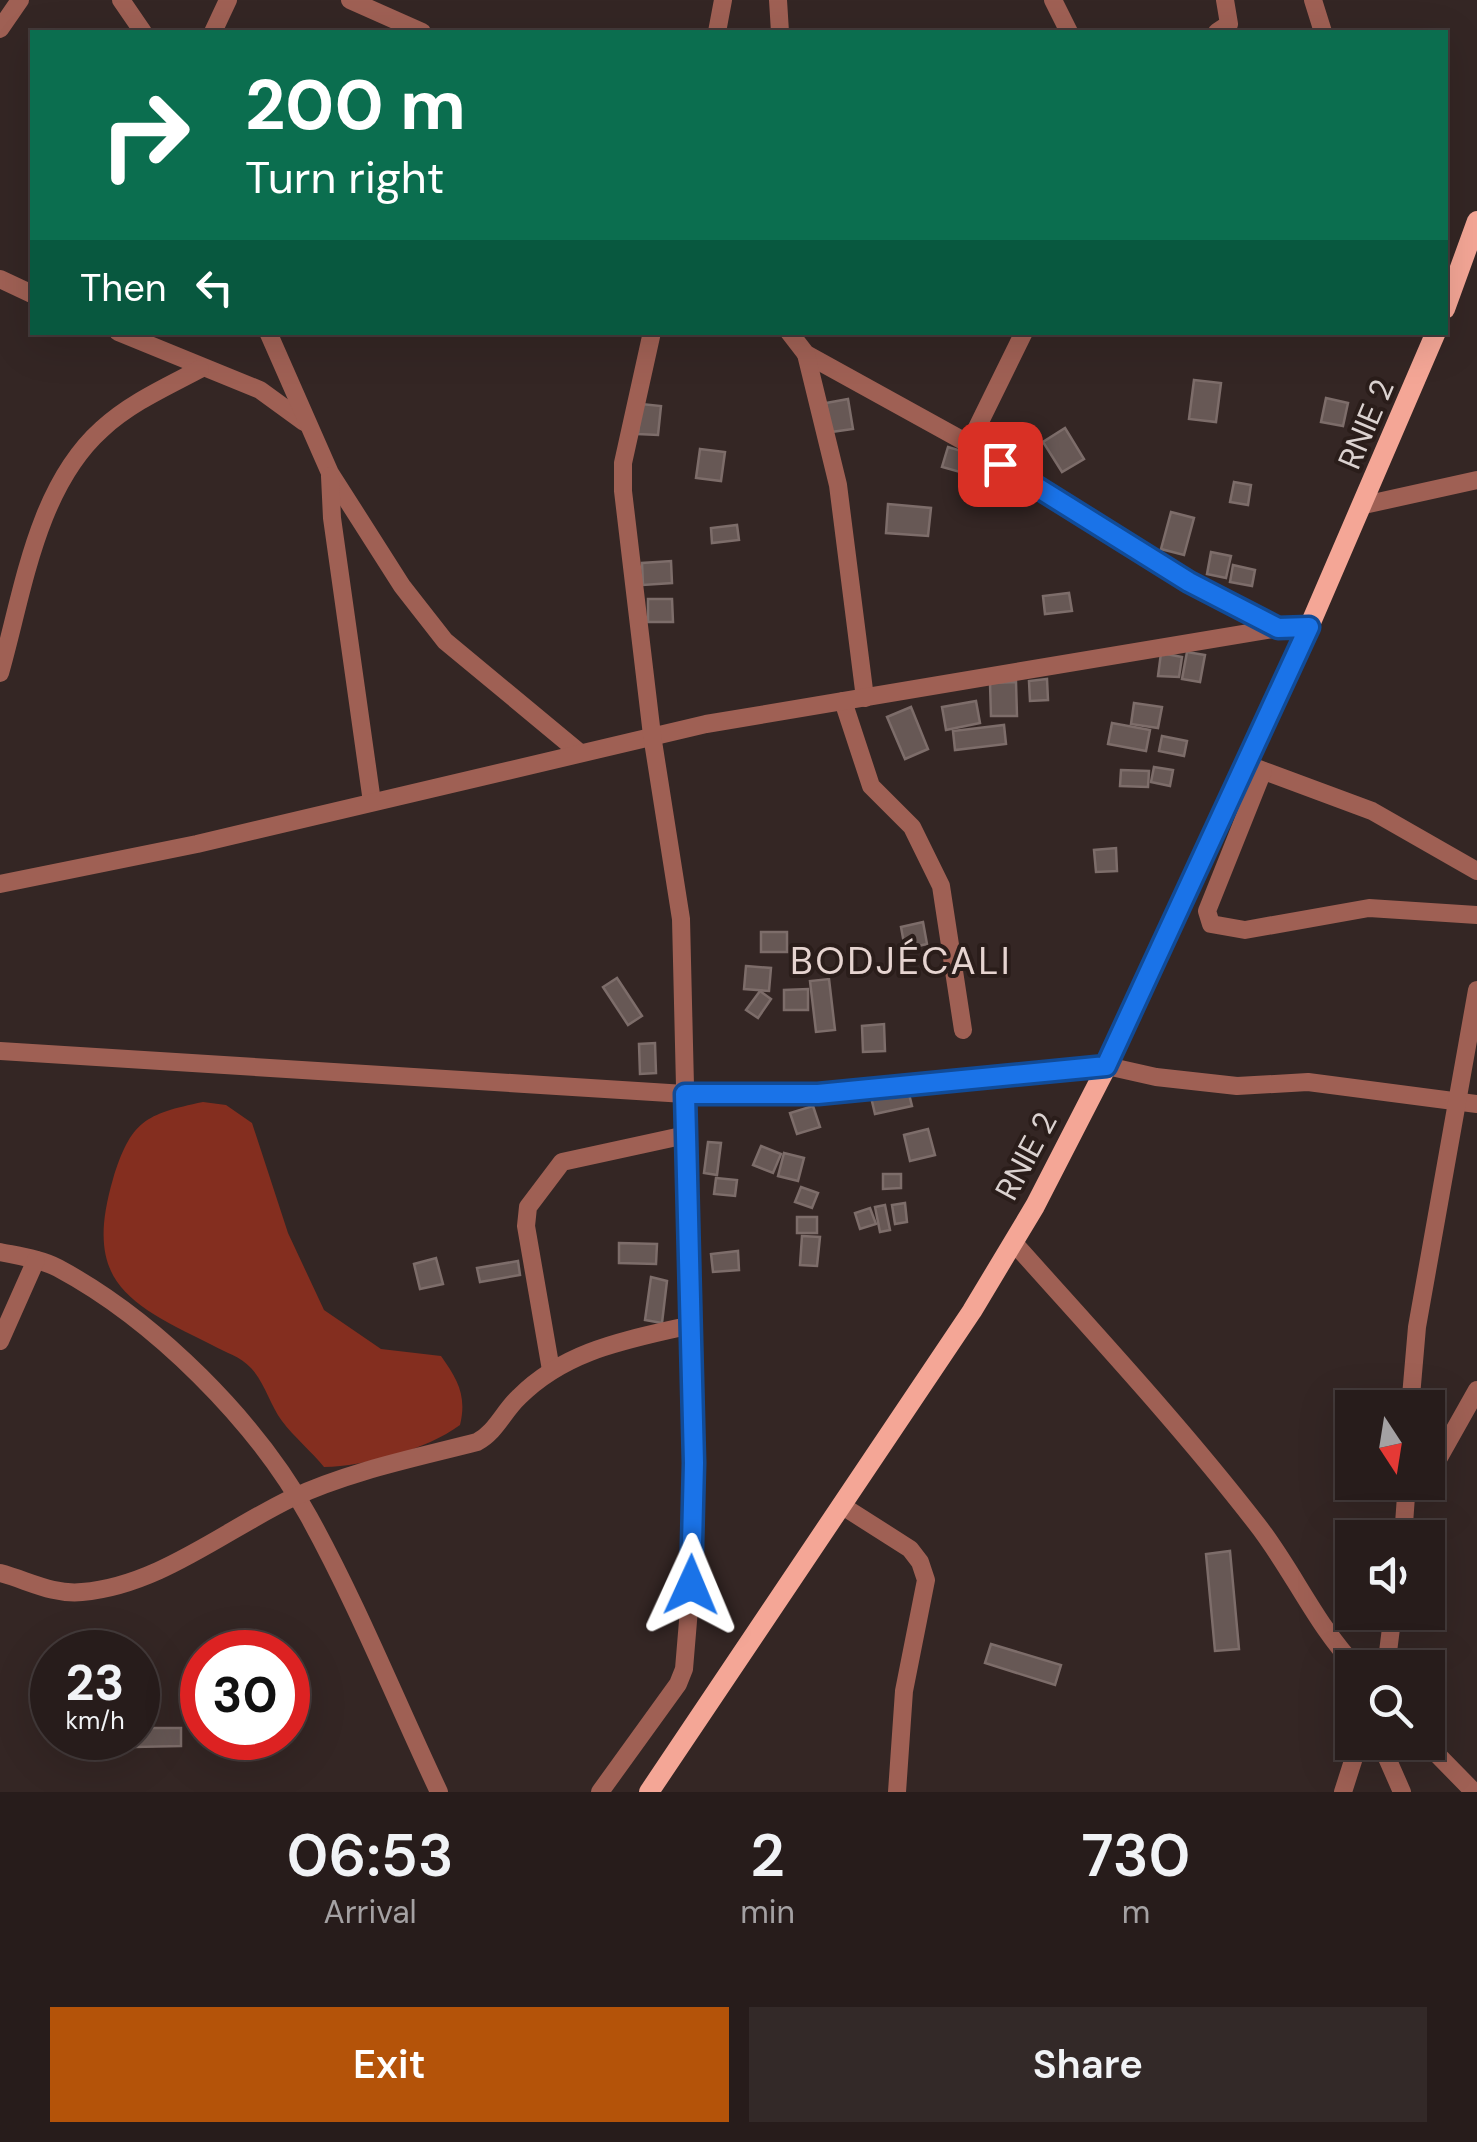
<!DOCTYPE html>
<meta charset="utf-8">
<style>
body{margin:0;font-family:"DM Sans",sans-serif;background:#332928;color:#f1f3f6;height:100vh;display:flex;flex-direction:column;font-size:38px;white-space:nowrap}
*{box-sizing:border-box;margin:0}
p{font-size:32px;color:#a4a1a3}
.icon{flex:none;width:55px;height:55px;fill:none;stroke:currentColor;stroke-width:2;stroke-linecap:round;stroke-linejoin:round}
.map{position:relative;height:1792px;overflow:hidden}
.side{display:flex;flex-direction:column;background:#271c1b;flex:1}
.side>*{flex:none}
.top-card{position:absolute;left:30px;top:30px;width:1418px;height:305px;border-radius:0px;box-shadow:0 10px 40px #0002,0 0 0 2px #433a3a;background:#0b6e4f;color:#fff;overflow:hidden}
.needle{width:65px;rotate:168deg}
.buttons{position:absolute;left:1335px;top:1390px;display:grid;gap:20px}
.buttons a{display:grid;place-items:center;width:110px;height:110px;border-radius:0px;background:#271c1b;box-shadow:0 10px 40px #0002,0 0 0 2px #433a3a;font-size:50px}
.speed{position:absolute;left:30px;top:1630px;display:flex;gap:20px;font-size:50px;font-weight:700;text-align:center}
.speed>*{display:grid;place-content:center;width:130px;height:130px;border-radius:50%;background:#271c1b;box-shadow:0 10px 40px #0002,0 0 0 2px #433a3a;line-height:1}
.speed small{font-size:25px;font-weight:400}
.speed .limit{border:15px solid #d22;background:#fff;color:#111}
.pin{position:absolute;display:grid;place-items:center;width:85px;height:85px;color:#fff;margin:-42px;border-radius:20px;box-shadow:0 5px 15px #0006}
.me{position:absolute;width:110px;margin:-55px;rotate:1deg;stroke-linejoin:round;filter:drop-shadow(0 0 8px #0008)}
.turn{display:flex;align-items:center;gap:35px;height:210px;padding:0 50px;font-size:45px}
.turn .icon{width:130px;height:130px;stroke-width:2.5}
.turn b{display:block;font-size:70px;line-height:85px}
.then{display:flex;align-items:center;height:95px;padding:0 50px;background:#0003;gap:20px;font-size:38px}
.eta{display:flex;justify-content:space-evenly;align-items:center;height:170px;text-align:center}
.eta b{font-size:60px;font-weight:600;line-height:70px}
.primary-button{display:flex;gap:20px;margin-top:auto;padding:20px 50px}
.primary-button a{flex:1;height:115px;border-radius:0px;background:#b45309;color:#fff;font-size:40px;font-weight:600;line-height:115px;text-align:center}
.primary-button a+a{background:#332928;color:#f1f3f6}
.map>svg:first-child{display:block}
.green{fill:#842e1f}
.building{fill:#675855;stroke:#7d6d6a;stroke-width:2.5}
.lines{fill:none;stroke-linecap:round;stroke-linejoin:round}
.minor{stroke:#9f6054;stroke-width:18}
.major{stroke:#f4a696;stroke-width:20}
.route-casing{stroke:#114b97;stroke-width:25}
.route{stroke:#1a73e8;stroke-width:18}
.labels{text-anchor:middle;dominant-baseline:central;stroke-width:8;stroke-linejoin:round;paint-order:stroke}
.street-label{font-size:32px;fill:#dbd2d0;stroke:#2a1d1a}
.quarter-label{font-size:38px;letter-spacing:2.5px;fill:#e6d4d0;stroke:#2a1d1a}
</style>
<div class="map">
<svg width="1477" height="1792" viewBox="0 0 1477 1792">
<rect width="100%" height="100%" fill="#342624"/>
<path class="green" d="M203,1102L226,1105L252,1123L288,1233L324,1310L381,1349L441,1356C458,1380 467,1396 460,1425C426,1450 366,1466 324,1467C311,1451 294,1437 282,1421C270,1405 265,1383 251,1368C240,1356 226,1353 212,1345C127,1303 83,1282 113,1179C131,1121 145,1114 203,1102Z"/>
<g class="building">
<polygon points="1194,380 1221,383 1216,422 1189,419"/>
<polygon points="1326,398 1348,403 1343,426 1321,422"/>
<polygon points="848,399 853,429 831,432 826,403"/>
<polygon points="641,404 661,406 658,435 638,434"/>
<polygon points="1065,428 1084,459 1062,472 1043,442"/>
<polygon points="948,447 965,452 960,472 942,467"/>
<polygon points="700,449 725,452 721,481 696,478"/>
<polygon points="1234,482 1251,485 1248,505 1230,502"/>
<polygon points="888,504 931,508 928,536 886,533"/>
<polygon points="1171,512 1194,518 1184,555 1161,549"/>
<polygon points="737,525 739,540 712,543 711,528"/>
<polygon points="1211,552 1231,556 1226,578 1207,574"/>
<polygon points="671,561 672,583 643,585 642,563"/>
<polygon points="1233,565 1255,570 1252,586 1230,582"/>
<polygon points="1069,593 1072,611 1045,614 1043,596"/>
<polygon points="648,599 672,599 673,622 648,622"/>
<polygon points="1187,652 1205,655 1200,682 1182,679"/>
<polygon points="1161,653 1182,657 1179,677 1158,676"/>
<polygon points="1047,679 1048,700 1030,701 1029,681"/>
<polygon points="1016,682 1017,716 991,716 990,683"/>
<polygon points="976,701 980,723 946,730 942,707"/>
<polygon points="1134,703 1162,707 1158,728 1131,724"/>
<polygon points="911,707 928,749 905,759 887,717"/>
<polygon points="1112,723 1150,730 1146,751 1108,744"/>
<polygon points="1004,725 1006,744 955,750 953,731"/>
<polygon points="1162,736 1187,741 1184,756 1159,751"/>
<polygon points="1154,767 1173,770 1170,786 1151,782"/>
<polygon points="1121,770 1149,771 1148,787 1120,786"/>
<polygon points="1116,848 1117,871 1096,872 1094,850"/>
<polygon points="923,922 927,944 905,949 901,927"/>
<rect x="761" y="932" width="26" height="20"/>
<polygon points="746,966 771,968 769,991 744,989"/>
<polygon points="617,978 642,1016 628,1025 603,987"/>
<polygon points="829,979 835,1030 816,1032 810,981"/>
<polygon points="808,989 808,1010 784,1010 784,990"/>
<polygon points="760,991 771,999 758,1018 746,1010"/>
<polygon points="884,1024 885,1051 863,1052 862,1026"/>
<polygon points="655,1043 656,1073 640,1074 639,1044"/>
<polygon points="908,1090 912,1106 875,1114 871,1097"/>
<polygon points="813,1106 820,1127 797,1134 790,1113"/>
<polygon points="928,1129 935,1155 910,1161 904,1135"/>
<polygon points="708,1142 721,1143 717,1175 704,1173"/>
<polygon points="761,1146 781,1154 773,1173 753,1165"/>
<polygon points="784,1153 804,1158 798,1181 778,1176"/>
<polygon points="883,1174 901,1174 901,1188 883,1189"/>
<polygon points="716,1178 737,1180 735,1196 714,1194"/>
<polygon points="801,1187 818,1193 812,1208 795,1202"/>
<polygon points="905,1203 907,1222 895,1224 892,1205"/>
<polygon points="885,1205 890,1230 880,1232 875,1207"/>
<polygon points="870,1208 876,1224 860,1229 855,1213"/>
<rect x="797" y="1217" width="20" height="16"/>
<polygon points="802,1236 820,1237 817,1266 800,1265"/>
<polygon points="619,1243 657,1244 656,1264 619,1263"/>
<polygon points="738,1251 739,1270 713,1272 711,1254"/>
<polygon points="436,1258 443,1284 420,1289 414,1264"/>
<polygon points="518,1261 520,1275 480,1282 477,1268"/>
<polygon points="651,1277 667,1281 662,1323 645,1320"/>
<polygon points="1230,1551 1239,1649 1215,1651 1206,1554"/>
<polygon points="991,1644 1061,1665 1055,1685 985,1663"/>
<polygon points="138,1728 181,1728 181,1746 135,1747"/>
</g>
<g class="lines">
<g class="minor">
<polyline points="121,0 143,32"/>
<polyline points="350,0 422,32"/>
<polyline points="778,0 780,32"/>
<polyline points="1053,0 1069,32"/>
<polyline points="1313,0 1323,32"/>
<polyline points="0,29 20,0"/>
<polyline points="213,32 228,0"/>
<polyline points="717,32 723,0"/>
<polyline points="1217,32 1229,24 1225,0"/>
<polyline points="0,279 32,294"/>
<polyline points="118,332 260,390 304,422"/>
<polyline points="268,332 330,473 402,586 445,641 580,753"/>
<polyline points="789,332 806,354 969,444 1189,582 1278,628"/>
<polyline points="806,354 838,485 865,698"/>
<polyline points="969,444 1024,332"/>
<polyline points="330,476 332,518 372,802"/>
<polyline points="1364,505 1477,480"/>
<path d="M0,673C23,593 36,488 102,429C130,403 166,387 200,369"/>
<polyline points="843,701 871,786 912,827 941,886 963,1030"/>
<polyline points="1256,768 1372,811 1477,871"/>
<polyline points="1263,771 1207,911 1211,924 1245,930 1369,908 1477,915"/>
<polyline points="0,884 197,844 706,724 1278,628 1309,627"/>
<polyline points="0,1051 685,1094 818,1094 1107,1066 1156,1077 1237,1086 1308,1082 1477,1104"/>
<path d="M1014,1243C1096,1335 1180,1425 1256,1523C1293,1570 1315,1624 1357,1668"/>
<path d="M0,1252C19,1256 41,1259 58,1268C155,1320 256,1421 309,1517C358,1606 396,1701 439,1792"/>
<polyline points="0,1341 36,1260"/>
<polyline points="551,1370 526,1226 528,1207 562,1162 686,1135"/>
<polyline points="1410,1408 1417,1327 1477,990"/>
<polyline points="1428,1477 1477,1390"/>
<polyline points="841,1505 910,1549 920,1562 926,1580 904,1691 897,1792"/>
<polyline points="1403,1538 1407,1482"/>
<path d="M0,1573C27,1580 53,1595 82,1592C158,1586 225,1530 292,1498C350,1471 415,1458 477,1442C496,1432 503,1412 519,1397C567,1349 628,1340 691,1325"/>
<polyline points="1386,1668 1393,1612"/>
<polyline points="1380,1742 1402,1792"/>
<polyline points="1425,1742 1474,1792"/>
<polyline points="600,1792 678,1684 684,1669 691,1585 694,1463 681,919 652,735 623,491 623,463 652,332"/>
<polyline points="1343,1792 1359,1742"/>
</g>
<g class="major">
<polyline points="1445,309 1477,221"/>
<polyline points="649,1792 972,1311 1035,1206 1107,1066 1309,627 1436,332"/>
</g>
</g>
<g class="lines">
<g class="route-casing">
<polyline id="route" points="691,1585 694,1463 685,1094 818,1094 1106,1066 1309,627 1278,628 1189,582 1000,464"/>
</g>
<use href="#route" class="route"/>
</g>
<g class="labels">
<g class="street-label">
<text transform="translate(1366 424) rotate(-67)">RNIE 2</text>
<text transform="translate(1026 1156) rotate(-62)">RNIE 2</text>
</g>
<g class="quarter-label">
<text x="901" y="961">BODJÉCALI</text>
</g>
</g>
</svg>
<div class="buttons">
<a><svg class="needle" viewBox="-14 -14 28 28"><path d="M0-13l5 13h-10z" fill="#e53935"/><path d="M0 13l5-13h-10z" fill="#a4a1a3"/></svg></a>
<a><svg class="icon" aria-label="sound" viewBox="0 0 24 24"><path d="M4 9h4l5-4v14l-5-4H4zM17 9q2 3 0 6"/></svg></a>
<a><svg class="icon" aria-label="search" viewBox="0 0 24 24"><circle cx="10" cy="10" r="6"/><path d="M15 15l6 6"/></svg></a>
</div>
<div class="speed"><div>23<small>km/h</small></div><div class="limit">30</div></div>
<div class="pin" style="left:1000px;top:464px;background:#d93025"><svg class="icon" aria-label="arrive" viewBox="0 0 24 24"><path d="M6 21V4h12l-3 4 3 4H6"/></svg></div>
<svg class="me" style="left:691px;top:1585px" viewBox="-20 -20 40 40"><path d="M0-17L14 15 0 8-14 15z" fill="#1a73e8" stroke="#fff" stroke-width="4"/></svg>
<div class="top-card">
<div class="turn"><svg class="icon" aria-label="right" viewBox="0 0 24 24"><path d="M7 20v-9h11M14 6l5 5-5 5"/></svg><div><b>200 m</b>Turn right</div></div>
<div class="then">Then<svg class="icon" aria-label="left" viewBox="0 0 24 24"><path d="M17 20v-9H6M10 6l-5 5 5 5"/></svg></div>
</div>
</div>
<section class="side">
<div class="eta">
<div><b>06:53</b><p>Arrival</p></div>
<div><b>2</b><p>min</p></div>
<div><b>730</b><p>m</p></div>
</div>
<div class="primary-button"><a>Exit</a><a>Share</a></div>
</section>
